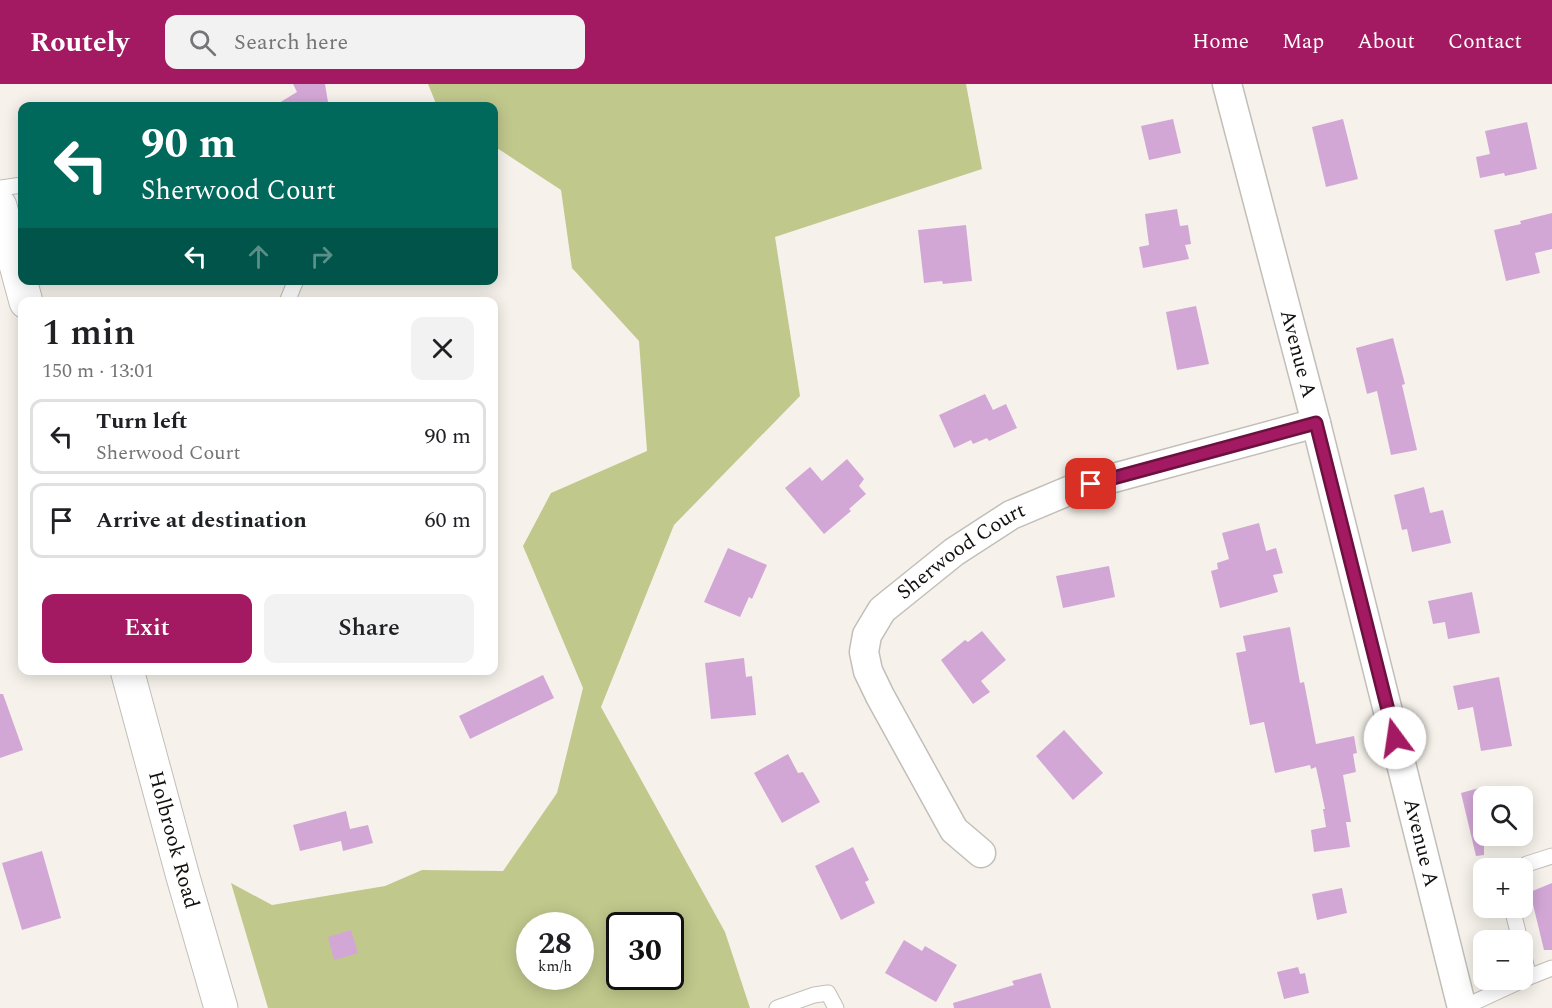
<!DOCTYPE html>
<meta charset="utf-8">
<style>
body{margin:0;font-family:Spectral,serif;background:#f2f2f2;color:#202124;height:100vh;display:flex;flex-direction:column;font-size:22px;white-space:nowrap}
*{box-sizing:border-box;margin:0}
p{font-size:20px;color:#757577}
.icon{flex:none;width:33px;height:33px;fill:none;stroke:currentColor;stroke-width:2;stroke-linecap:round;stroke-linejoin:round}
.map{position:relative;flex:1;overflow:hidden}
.side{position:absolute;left:18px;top:213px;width:480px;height:378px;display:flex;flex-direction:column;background:#fff;border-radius:12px;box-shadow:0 3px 15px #0003}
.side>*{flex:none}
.guide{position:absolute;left:18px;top:18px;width:480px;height:183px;border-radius:12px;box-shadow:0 3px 15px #0003;background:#00695c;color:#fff;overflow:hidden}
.tools{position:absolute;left:1473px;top:702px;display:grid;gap:12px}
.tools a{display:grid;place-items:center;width:60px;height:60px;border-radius:12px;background:#fff;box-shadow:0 3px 15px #0003;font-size:30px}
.speed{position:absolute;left:516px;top:828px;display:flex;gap:12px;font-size:30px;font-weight:700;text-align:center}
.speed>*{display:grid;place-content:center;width:78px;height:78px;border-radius:50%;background:#fff;box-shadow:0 3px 15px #0003;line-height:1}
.speed small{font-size:15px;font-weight:400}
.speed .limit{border:3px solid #111;border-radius:9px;background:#fff;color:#111}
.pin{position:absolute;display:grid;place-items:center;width:51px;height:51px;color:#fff;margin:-26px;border-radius:12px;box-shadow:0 3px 9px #0006}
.me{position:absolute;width:66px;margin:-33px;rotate:346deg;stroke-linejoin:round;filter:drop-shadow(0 0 4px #0008)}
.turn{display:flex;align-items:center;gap:21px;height:126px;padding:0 24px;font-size:27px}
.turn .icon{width:78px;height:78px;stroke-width:2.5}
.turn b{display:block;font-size:42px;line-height:51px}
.lanes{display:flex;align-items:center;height:57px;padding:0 24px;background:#0003;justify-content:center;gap:30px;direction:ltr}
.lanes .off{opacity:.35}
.round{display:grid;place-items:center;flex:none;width:63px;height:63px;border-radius:12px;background:#f2f2f2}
.summary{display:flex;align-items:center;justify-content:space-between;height:102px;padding:0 24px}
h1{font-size:36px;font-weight:600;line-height:45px}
.primary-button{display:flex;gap:12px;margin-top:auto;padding:12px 24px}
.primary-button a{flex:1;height:69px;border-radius:12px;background:#a41a62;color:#fff;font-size:24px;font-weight:600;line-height:69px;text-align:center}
.primary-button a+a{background:#f2f2f2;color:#202124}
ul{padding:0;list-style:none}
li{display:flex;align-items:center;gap:18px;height:75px;margin:0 12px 9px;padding:0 12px;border:3px solid #e0e0e0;border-radius:12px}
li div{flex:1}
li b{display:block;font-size:22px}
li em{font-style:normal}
header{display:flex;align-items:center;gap:36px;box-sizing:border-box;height:84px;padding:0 30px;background:#a41a62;color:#fff}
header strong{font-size:28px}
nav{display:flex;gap:33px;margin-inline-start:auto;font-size:21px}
.search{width:420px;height:54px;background:#f2f2f2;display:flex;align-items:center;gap:15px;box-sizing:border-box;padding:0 21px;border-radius:12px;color:#757577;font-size:22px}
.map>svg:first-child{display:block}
.forest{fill:#c1c88c;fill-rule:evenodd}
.building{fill:#d2a7d6}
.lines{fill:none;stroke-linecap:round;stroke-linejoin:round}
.service-casing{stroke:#c2beb8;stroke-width:17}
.minor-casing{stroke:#c2beb8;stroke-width:31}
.tertiary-casing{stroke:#c2beb8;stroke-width:35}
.service{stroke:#fff;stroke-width:15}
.minor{stroke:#fff;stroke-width:28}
.tertiary{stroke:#fff;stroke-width:33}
.route-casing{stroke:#6b1140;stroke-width:15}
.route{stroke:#a41a62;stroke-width:10}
.labels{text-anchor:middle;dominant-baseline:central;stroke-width:4.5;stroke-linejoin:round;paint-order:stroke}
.street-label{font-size:21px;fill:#12100e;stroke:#f6f2eb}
</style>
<header>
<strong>Routely</strong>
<div class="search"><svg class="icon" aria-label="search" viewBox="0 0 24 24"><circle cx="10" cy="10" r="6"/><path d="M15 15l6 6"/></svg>Search here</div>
<nav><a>Home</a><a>Map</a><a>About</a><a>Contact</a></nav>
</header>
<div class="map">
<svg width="1552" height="924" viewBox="0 0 1552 924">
<rect width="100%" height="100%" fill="#f6f2eb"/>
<path class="forest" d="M428,0H966L982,85L775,153L800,312L674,441L601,623L725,848L750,924H268L231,799L272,821L385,802L422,786L503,787L557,709L583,604L523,462L551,409L647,367L639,257L572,184L561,106L494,62V22H437ZM530,842H580V892H530ZM620,842H670V892H620Z"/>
<g class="building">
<polygon points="293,0 325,0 328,18 319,22 274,22 297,8"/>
<polygon points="1173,35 1181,69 1149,76 1141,42"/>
<polygon points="1343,35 1358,95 1326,103 1312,43"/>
<polygon points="1527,38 1537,85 1505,92 1504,89 1480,94 1476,73 1490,70 1485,47"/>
<polygon points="1177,125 1180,142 1188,141 1191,160 1185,161 1189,175 1143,184 1139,163 1149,161 1145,130"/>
<polygon points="1552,129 1552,165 1535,169 1540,189 1506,197 1494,146 1521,140 1520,137"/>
<polygon points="966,141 972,197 943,200 942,197 924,199 918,146"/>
<polygon points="1196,222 1209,280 1177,286 1166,228"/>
<polygon points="1393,254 1405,300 1402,301 1417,366 1391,371 1377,307 1367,310 1356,264"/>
<polygon points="985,310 993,326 1006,320 1017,344 989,357 987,354 973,360 971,356 954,364 939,331"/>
<polygon points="847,375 864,395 859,402 866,410 849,425 851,427 824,450 785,404 810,383 822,397"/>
<polygon points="1424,403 1430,429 1443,426 1451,459 1412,468 1407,445 1402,446 1394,411"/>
<polygon points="1259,439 1266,467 1276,464 1283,489 1273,491 1278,508 1220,524 1211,487 1218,485 1217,479 1229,475 1222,449"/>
<polygon points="728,464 767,481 752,515 749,513 740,533 704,518"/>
<polygon points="1109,482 1115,513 1063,524 1056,492"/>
<polygon points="1472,508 1480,549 1448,555 1445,538 1433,540 1428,517"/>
<polygon points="1290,543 1300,599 1304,598 1316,660 1354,652 1357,669 1353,670 1356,688 1343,691 1351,738 1346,738 1350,763 1314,768 1311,746 1326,743 1323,725 1325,725 1316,683 1311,685 1310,681 1275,689 1264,638 1250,641 1236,569 1246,567 1243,552"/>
<polygon points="982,547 1006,576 981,597 990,608 973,620 941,576 965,556 968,558"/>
<polygon points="744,574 746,593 752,592 756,631 711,635 705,579"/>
<polygon points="543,591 554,614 470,655 459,632"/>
<polygon points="1499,593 1512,662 1481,667 1473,623 1458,626 1453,602"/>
<polygon points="0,610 3,610 23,666 0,674"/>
<polygon points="1064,646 1103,689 1073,716 1036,672"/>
<polygon points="788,670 798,689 803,688 820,718 782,739 754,689"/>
<polygon points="1479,704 1484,722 1484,771 1476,772 1461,709"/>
<polygon points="346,727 350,745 368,741 373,759 343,767 341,757 300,767 293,741"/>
<polygon points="853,763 869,796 865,798 875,819 841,836 815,782"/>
<polygon points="42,767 61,834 22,846 2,779"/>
<polygon points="1552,799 1552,866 1544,866 1530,808"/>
<polygon points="1342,804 1347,829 1317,836 1312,810"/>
<polygon points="351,846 358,869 334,876 328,853"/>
<polygon points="904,856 922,867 925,862 957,881 936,918 885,889"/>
<polygon points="1298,883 1300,890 1305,889 1309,909 1284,915 1277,888"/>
<polygon points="1041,889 1051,924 954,924 953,919 1014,901 1012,897"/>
</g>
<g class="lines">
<g class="service-casing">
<g id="service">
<polyline points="0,104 22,101"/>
<polyline points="287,218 296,196"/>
<polyline points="1522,784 1527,780 1552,772"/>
<polyline points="1512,824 1520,856"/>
<polyline points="1522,865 1529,893 1552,884"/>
<polyline points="777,924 814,911 828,909 836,924"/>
<polyline points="1462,924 1529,893"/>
</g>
</g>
<g class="minor-casing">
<g id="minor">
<path id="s1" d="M1227,0L1316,339L1462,924"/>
<path id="s2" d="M981,769L954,746L880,612L868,587L864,568L867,551L882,526L954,468L1011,431L1073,405L1316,339"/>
</g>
</g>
<g class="tertiary-casing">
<g id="tertiary">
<polyline points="0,122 26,218"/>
<path id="s3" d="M127,586L183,793L221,924"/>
</g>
</g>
<use href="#service" class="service"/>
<use href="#minor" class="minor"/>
<use href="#tertiary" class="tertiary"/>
</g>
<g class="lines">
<g class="route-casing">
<polyline id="route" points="1091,400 1316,339 1395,654"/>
</g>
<use href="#route" class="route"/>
</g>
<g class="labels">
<g class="street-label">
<text stroke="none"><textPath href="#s1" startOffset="279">Avenue A</textPath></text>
<text stroke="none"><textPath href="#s2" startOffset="381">Sherwood Court</textPath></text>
<text stroke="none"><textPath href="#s3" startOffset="176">Holbrook Road</textPath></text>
<text stroke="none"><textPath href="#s1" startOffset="783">Avenue A</textPath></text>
</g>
</g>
</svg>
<div class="tools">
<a><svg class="icon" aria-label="search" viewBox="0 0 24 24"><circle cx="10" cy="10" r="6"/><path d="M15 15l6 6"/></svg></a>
<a>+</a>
<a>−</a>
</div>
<div class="speed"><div>28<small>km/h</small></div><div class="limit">30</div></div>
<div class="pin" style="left:1091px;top:400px;background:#d93025"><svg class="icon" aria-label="arrive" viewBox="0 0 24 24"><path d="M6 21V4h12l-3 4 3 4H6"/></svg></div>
<svg class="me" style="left:1395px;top:654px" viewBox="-20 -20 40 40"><circle r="19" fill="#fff"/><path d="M0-13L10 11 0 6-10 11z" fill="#a41a62"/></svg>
<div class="guide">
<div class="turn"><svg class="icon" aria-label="left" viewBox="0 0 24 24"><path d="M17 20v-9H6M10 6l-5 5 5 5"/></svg><div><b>90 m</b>Sherwood Court</div></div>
<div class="lanes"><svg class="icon" aria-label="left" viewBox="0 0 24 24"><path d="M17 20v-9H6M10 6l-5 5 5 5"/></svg><svg class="icon off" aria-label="ahead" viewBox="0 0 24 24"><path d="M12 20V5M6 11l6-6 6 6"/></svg><svg class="icon off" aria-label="right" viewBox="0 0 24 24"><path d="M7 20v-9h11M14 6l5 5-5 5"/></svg></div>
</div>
<section class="side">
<div class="summary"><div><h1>1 min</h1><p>150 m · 13:01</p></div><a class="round"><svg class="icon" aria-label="close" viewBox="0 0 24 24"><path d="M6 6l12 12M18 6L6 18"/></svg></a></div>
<ul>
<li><svg class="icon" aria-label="left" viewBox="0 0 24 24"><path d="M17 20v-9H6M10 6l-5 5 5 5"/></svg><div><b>Turn left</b><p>Sherwood Court</p></div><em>90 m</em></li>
<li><svg class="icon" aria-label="arrive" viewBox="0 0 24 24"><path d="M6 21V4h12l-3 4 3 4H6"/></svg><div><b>Arrive at destination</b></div><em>60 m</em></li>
</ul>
<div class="primary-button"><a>Exit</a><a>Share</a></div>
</section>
</div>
